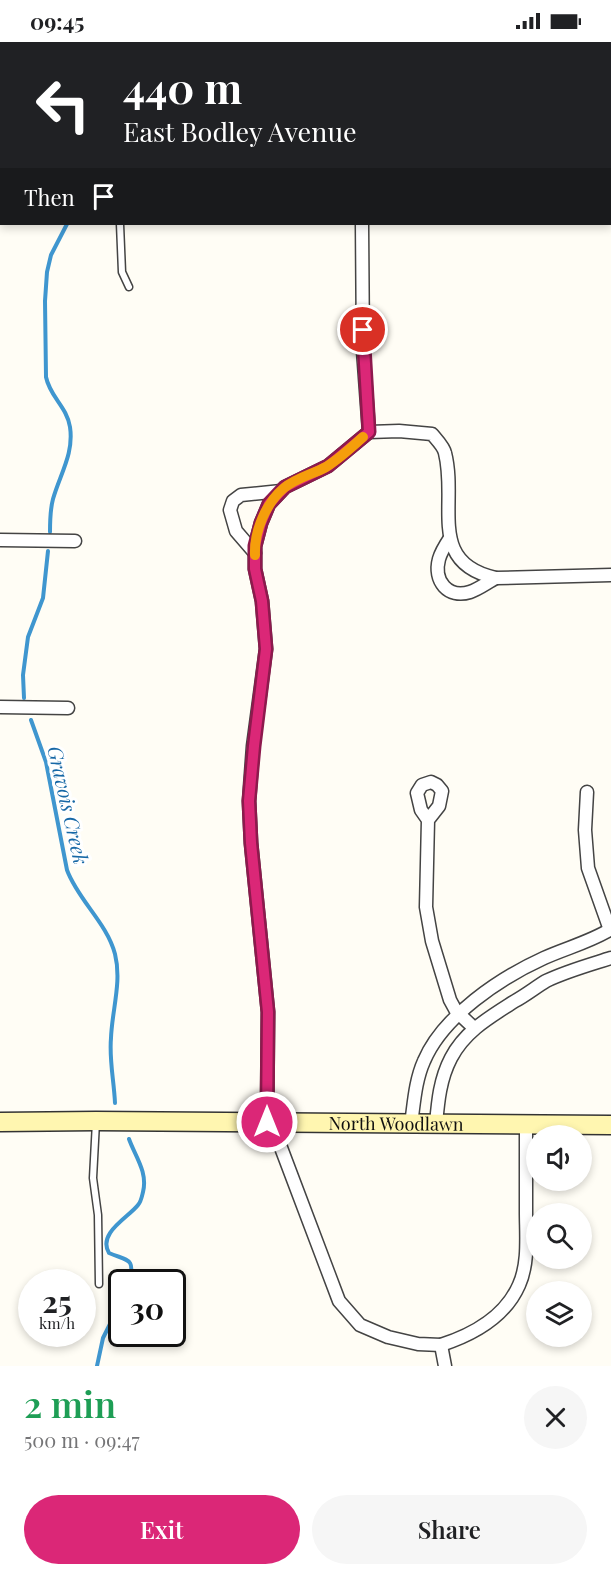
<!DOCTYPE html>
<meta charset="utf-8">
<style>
body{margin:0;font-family:"Playfair Display",serif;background:#f6f6f6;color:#202124;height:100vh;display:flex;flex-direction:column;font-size:22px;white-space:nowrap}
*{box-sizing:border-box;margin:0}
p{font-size:20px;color:#757577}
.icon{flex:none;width:33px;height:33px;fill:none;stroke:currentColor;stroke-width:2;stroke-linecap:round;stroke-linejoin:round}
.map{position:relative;height:1324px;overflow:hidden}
.details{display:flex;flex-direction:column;background:#fff;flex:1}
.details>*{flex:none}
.top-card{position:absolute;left:0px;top:0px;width:612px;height:183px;box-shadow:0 3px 9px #0003;background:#202124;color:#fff;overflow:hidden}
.buttons{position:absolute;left:526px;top:1083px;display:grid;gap:12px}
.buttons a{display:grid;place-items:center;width:66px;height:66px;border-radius:50%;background:#fff;box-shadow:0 3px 9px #0003;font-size:30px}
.speed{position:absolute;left:18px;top:1227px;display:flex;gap:12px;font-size:30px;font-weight:700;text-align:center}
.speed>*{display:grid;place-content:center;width:78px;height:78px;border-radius:50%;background:#fff;box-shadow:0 3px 9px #0003;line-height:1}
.speed small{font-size:15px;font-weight:400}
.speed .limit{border:3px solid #111;border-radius:9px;background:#fff;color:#111}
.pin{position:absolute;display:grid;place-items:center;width:51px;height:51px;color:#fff;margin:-26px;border:3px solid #fff;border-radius:50%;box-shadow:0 2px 6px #0007}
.me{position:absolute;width:66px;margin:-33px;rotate:0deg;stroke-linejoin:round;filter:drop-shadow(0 0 4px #0008)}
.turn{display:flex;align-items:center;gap:21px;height:126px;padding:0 24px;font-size:27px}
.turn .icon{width:78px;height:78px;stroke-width:2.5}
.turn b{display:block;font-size:42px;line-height:51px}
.then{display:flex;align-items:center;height:57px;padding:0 24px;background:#0003;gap:12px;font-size:22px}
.round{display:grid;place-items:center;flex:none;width:63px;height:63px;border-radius:32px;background:#f6f6f6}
.headline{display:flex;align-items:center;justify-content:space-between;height:102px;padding:0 24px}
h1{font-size:36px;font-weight:600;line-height:45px;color:#1e9e55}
.action{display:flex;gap:12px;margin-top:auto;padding:12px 24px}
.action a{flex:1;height:69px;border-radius:36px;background:#db2777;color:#fff;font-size:24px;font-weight:600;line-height:69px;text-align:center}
.action a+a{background:#f6f6f6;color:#202124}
.status{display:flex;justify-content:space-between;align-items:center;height:42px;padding:0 30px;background:#fff;direction:ltr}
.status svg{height:16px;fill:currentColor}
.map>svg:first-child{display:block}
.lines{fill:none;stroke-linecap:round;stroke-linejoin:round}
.stream{stroke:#3f96cf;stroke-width:4}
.lane-casing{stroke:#444;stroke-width:9}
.street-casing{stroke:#444;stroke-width:15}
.secondary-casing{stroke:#333;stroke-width:21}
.lane{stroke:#fff;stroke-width:6}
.street{stroke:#fff;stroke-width:12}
.secondary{stroke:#fff6b0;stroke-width:18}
.route-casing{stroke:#8e194d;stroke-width:15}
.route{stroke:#db2777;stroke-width:10}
.slow{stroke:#f59e0b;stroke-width:10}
.labels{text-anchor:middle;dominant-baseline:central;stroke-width:6;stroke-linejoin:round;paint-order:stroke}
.street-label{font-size:18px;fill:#111;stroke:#fff}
.water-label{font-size:20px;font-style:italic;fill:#1768a6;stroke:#fff}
</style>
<div class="status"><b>09:45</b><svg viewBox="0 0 49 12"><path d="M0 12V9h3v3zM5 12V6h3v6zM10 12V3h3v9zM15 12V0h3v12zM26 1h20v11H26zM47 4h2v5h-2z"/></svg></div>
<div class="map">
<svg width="611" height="1324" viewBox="0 0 611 1324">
<rect width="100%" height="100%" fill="#fffdf5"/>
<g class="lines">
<g class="stream">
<polyline points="159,2 159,0"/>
<path d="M50,490C50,479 50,468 53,457C60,432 74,412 70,385C67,365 50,355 46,335L45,259L47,230L51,213L67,182"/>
<polyline points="24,656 23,633 28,595 43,556 48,509"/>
<path d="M31,678L46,720L67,828C78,858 107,881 115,912C122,940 112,968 111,996C109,1017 114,1039 115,1061"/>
<path d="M129,1097C135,1114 148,1130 143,1150C142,1154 141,1160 138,1163C129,1175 97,1191 109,1211C127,1219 136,1215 129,1240"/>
<polyline points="97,1324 103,1296 122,1258"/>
</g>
<g class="lane-casing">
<g id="lane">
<polyline points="610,118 611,118"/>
<polyline points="120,182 122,230 129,245"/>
<polyline points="96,1080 93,1136 98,1173 99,1242"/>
</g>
</g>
<g class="street-casing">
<g id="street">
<polyline points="361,0 361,2"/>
<polyline points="0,60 2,60"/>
<polyline points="610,60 611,60"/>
<polyline points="362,182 363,309 369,390"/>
<polyline points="369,390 328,424 285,445 269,462 261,481 255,504 255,527 262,559 266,607 253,704 249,759 251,801 268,970 267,1080 280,1103 339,1259 360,1283 388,1295 418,1302 441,1303"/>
<path d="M369,390L399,389L432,392C437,398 444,405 445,411C458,462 426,521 496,536L611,533"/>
<path d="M450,496C446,502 441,510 439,517C433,539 448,557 470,550C479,547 488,540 496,536"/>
<polyline points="0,498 75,499"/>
<polyline points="255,511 236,489 230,468 233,459 241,453 281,449"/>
<polyline points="0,665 68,666"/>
<polyline points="587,750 585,788 588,826 610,888"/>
<polyline points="428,778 439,764 442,749 437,743 431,740 422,743 417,751 421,768 428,778 426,865 432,899 450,958 456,969 474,986"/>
<path d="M411,1082C414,1062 415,1039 424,1019C443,974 500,936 544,916C566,906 590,900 611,887"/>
<path d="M436,1082C438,1059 440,1037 451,1016C465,989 490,975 515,959C526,953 536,945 546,939C567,929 589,923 611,916"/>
<path d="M445,1324L441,1303C472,1293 505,1275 519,1243C529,1221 526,1193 526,1170C526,1141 526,1112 526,1083"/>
</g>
</g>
<g class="secondary-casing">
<g id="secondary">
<path id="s1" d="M0,1080L96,1079L611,1083"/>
</g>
</g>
<use href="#lane" class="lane"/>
<use href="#street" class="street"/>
<use href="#secondary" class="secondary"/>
</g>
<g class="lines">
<g class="route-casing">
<polyline id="route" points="267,1080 268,970 251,801 249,759 254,704 266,607 262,559 255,527 255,504 261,481 269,462 285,445 328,424 369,390 363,288"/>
</g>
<use href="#route" class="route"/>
<path class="slow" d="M255,513C254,489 266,461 284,446C296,436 313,432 326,425C339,417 352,405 363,395"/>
</g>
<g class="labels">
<g class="street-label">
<text stroke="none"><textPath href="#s1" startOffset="396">North Woodlawn</textPath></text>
</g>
<g class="water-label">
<text transform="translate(69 763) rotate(77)">Gravois Creek</text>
</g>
</g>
</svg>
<div class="buttons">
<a><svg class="icon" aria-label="sound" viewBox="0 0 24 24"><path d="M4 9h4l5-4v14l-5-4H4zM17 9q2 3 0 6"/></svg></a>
<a><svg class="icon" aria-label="search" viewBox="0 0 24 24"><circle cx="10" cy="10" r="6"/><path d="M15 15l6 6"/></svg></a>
<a><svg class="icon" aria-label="layers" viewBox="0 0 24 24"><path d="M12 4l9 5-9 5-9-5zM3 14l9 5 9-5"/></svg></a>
</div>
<div class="speed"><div>25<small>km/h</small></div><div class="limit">30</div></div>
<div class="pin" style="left:363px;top:288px;background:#d93025"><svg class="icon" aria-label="arrive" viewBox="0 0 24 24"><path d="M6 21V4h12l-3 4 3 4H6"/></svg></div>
<svg class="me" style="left:267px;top:1080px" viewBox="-20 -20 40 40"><circle r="17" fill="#db2777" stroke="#fff" stroke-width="3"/><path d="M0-11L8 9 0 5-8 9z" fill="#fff"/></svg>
<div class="top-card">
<div class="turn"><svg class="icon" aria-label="left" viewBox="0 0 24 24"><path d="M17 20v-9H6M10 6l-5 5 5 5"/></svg><div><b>440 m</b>East Bodley Avenue</div></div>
<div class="then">Then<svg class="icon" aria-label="arrive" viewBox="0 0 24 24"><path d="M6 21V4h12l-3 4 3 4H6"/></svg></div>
</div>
</div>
<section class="details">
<div class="headline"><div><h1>2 min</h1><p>500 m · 09:47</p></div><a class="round"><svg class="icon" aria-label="close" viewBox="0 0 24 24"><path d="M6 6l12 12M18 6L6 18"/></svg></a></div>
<div class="action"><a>Exit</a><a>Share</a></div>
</section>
